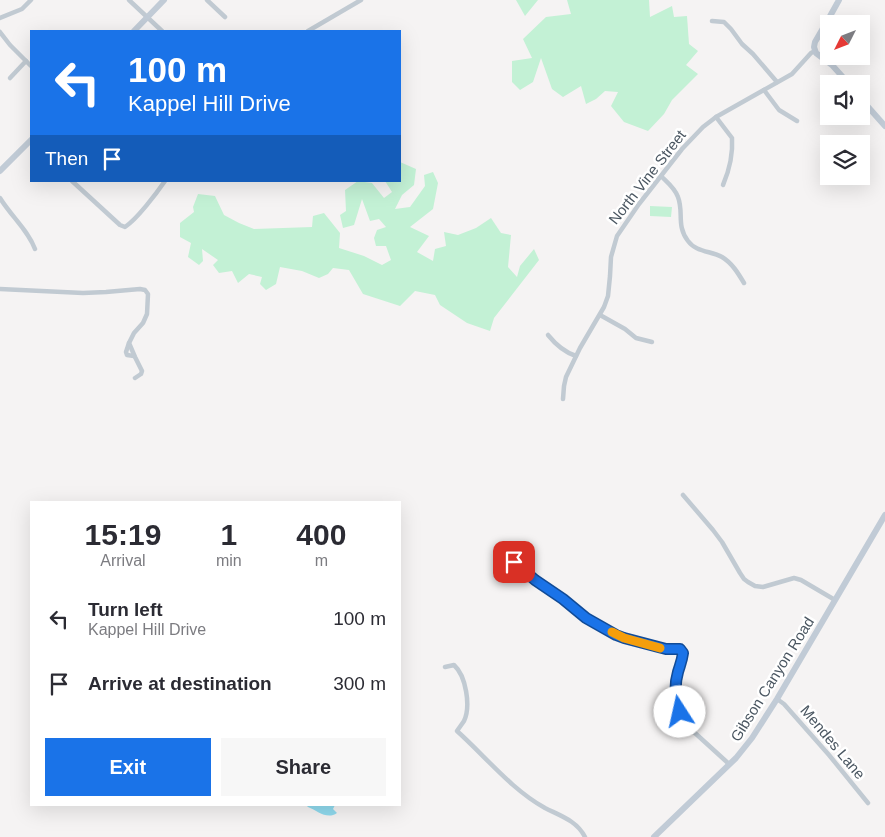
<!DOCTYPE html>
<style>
body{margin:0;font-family:Arial,sans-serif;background:#f7f7f7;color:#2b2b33;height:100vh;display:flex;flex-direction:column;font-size:19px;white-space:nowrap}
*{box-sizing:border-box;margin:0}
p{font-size:16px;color:#7c7c81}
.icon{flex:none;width:28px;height:28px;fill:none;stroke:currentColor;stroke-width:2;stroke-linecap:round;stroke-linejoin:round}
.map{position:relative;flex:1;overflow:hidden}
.sheet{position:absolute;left:30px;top:501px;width:371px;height:305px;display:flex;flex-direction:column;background:#fff;border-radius:0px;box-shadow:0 5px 20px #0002}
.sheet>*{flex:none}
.banner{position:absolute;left:30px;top:30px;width:371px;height:152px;border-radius:0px;box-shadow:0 5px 20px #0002;background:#1a73e8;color:#fff;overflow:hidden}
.needle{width:32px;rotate:228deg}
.fabs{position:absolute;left:820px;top:15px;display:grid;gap:10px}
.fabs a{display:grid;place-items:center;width:50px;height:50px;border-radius:0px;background:#fff;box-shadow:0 5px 20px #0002;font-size:25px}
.pin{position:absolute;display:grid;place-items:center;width:42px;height:42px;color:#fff;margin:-21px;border-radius:10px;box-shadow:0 2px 8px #0006}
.me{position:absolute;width:55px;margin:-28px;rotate:350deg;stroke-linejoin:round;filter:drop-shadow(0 0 4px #0008)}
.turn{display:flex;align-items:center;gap:18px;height:105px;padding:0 15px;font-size:22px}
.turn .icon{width:65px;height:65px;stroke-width:2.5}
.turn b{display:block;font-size:35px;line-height:42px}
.then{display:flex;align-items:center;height:48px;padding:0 15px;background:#0003;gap:10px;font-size:19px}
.eta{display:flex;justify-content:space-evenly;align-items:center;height:85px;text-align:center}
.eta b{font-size:30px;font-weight:800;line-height:35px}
.action{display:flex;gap:10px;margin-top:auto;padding:10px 15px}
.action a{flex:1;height:58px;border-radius:0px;background:#1a73e8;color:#fff;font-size:20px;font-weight:800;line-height:58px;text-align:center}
.action a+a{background:#f7f7f7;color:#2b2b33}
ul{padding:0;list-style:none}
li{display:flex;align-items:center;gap:15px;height:65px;padding:0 15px}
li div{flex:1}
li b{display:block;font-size:19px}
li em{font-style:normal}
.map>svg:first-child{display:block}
.green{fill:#c3f1d5}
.water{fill:#90daee}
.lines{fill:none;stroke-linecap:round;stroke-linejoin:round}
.street{stroke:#c1cad2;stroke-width:4.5}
.secondary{stroke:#c1cbd6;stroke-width:6}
.route-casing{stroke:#114b97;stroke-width:12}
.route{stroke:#1a73e8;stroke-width:9}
.slow{stroke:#f59e0b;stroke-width:9}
.labels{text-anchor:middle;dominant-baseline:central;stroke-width:5;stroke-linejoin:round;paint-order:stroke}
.street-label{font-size:15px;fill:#4a5661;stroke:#fff}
</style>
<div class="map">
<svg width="885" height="837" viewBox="0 0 885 837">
<rect width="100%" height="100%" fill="#f5f3f3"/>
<g class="green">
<polygon points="516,0 538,0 525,16"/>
<polygon points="567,0 649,0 650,17 672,6 674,17 687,16 689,44 698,51 686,65 698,74 672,100 664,114 648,131 624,122 611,106 618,92 605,91 596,99 586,104 581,86 563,97 552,89 541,58 533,82 520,90 512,82 512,61 532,58 523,39 546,17 571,14"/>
<polygon points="400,162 416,169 414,185 402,195 395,209 410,207 425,186 424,175 433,172 438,183 433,209 410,227 429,236 417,252 433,261 435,249 446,246 444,232 458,235 476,228 491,218 501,233 511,235 508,267 517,277 520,266 534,249 539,260 494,318 490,331 467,323 440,305 435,295 415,291 400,306 363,294 349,270 333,268 328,274 319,278 302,271 280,267 276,284 266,290 260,284 262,277 249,274 238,283 232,271 219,273 213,265 218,260 202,249 203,261 199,265 188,257 191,243 180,237 180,223 194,212 193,207 198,194 215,196 224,215 239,223 254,229 312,227 313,216 324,213 340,233 339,248 364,256 382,265 391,260 386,246 376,246 374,238 377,230 386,227 379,219 370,221 362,199 354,225 343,228 340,215 346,211 345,190 358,181 372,183 384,198 392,192 385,181 400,181"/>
<polygon points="650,206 672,207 671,217 650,216"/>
</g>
<path class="water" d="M306,805H335L333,809L337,813C327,820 318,811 308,807Z"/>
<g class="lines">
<g class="street">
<polyline points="129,0 162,31"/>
<polyline points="207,0 225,17"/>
<polyline points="0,18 22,9 31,0"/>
<polyline points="712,21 724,22 731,29 742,44 753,54 777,82"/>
<polyline points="308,31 361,0"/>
<polyline points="0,32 10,45 31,66"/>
<polyline points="10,78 26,61"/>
<polyline points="764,90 779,110 797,121"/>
<path d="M716,117L732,138C733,153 729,171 723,185"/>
<path d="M661,176C667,182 675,188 678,197C684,213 676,225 688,241C696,252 711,251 722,257C732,263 738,273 744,283"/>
<path d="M72,181L120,225L125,227C137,219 156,194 165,181"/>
<path d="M0,198C11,216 28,230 35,249"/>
<polyline points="0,289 83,293 106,292 140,289 145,290 148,294 147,314 143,323 134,333 129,343 135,357 142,371 141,374 135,378"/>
<polyline points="600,315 625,329 636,338 652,342"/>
<path d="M548,335C556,345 564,352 576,356"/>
<polyline points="129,343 126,352 127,355 134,356"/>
<polyline points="563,399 564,386 566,377 580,348 604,307 608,296 610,276 611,257 617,236 639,204 682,149 703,127 716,117 792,74 811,53 815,51"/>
<polyline points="683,495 713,530 722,542 740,573 744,579 748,582 755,586 763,587 794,578 801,580 835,600"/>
<polyline points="514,562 535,580 563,599 586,618 616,635 624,638 666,649 680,649 683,653 682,662 679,670 675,691 676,702 684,723 729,764"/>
<path d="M445,667L454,665C466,676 471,706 464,721C462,724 459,728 457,731C486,757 511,789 545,808C561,816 577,821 585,837"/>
<polyline points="777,699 784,704 829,755 868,803"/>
</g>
<g class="secondary">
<polyline points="839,0 829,18 815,42 814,47 816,53 832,65 849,84"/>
<polyline points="134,31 164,0"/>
<polyline points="861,99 885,126"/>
<polyline points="0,171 31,140"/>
<polyline points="654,837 736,758 752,738 777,699 885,515"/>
</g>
</g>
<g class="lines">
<g class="route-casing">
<path id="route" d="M514,562L535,580L563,599L586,618L616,635L624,638L666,649H680L683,653C682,661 680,665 678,672C674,686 675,699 680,712"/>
</g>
<use href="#route" class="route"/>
<polyline class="slow" points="612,632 624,638 660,648"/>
</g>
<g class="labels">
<g class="street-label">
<text transform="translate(647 177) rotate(-52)">North Vine Street</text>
<text transform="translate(772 679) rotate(-58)">Gibson Canyon Road</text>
<text transform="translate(833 742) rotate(50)">Mendes Lane</text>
</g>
</g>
</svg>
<div class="fabs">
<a><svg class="needle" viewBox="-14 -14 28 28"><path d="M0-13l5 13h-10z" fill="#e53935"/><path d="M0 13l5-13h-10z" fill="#7c7c81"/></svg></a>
<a><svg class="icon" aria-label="sound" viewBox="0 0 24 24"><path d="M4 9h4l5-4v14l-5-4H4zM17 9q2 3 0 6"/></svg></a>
<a><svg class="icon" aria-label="layers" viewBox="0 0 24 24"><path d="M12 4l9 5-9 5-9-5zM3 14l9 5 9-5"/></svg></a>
</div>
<div class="pin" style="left:514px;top:562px;background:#d93025"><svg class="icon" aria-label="arrive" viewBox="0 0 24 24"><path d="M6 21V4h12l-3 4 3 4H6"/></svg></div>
<svg class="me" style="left:680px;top:712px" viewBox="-20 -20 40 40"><circle r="19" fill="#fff"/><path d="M0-13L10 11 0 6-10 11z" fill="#1a73e8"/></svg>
<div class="banner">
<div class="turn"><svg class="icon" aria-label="left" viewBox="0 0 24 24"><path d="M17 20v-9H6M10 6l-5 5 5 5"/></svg><div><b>100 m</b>Kappel Hill Drive</div></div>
<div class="then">Then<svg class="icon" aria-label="arrive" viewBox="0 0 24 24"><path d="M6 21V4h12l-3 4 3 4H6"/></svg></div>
</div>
<section class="sheet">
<div class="eta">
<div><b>15:19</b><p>Arrival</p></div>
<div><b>1</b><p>min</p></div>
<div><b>400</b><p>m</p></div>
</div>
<ul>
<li><svg class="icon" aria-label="left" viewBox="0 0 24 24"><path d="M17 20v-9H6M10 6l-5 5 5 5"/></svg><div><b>Turn left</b><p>Kappel Hill Drive</p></div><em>100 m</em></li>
<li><svg class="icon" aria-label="arrive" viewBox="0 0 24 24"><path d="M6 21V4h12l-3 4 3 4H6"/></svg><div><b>Arrive at destination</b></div><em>300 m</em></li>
</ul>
<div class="action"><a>Exit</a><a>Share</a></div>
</section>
</div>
